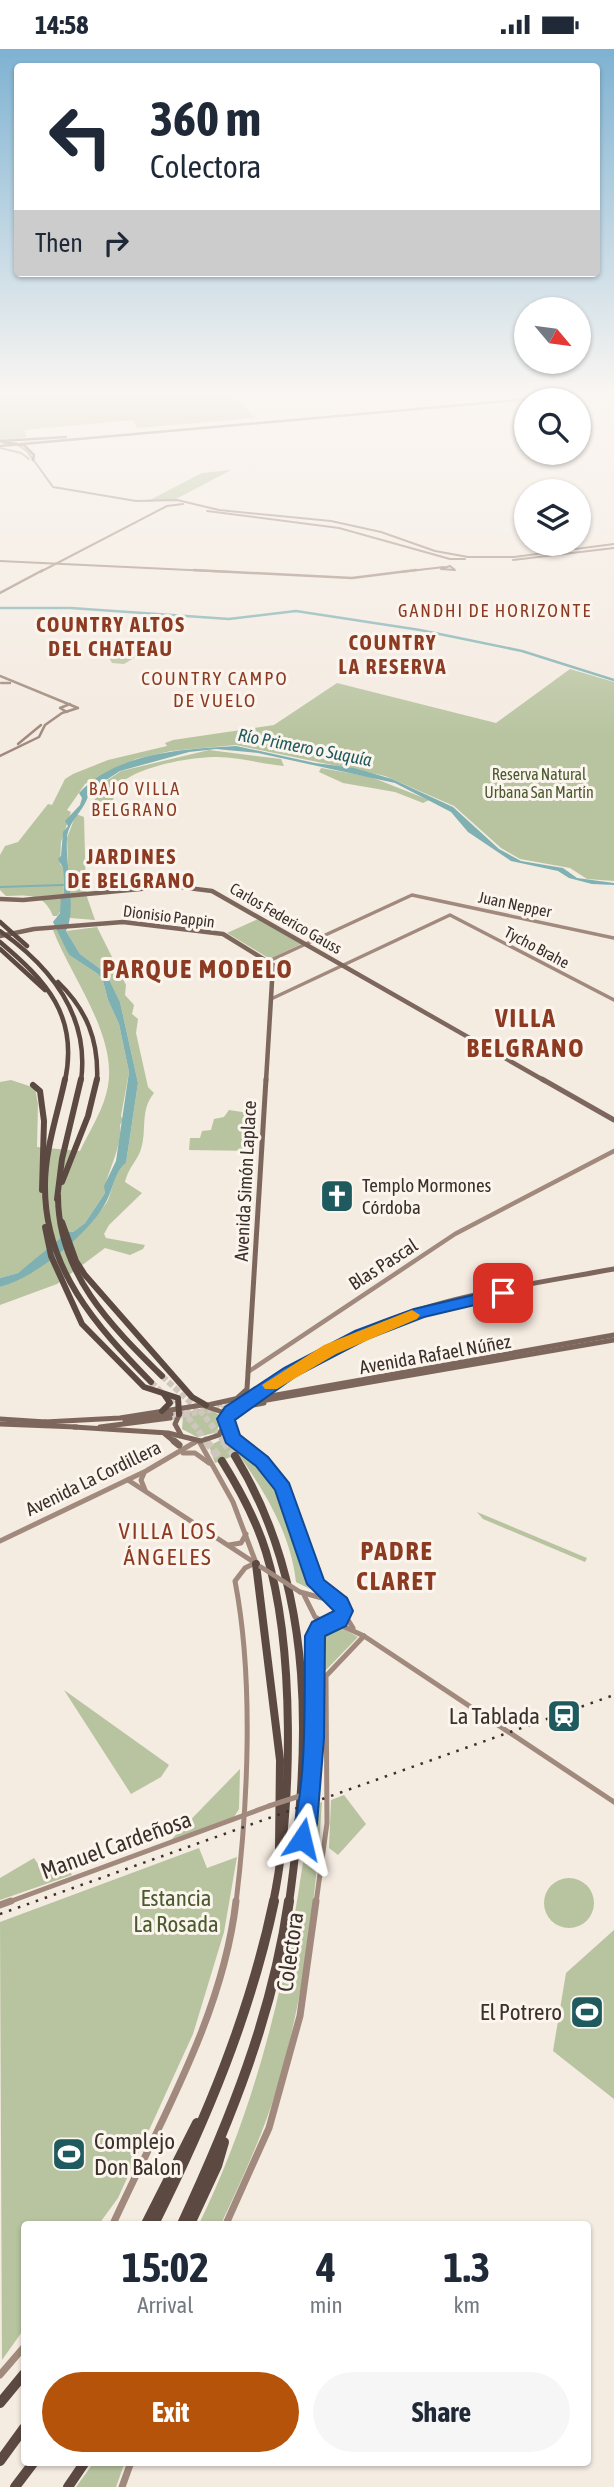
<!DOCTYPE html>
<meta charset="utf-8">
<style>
body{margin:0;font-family:"Asap Condensed",sans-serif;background:#f6f6f7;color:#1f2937;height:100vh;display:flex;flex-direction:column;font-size:26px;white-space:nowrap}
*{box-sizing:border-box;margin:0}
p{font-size:23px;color:#747a83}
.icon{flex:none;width:38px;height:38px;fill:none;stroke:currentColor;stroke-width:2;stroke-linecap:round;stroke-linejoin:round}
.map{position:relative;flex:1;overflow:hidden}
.side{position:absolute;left:21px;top:2172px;width:570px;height:245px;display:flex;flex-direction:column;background:#fff;border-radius:7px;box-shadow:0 2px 5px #0004}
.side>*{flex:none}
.top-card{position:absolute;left:14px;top:14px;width:586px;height:214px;border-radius:7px;box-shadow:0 2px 5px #0004;background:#fff;color:#1f2937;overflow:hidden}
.needle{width:46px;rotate:119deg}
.tools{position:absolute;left:514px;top:248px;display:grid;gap:14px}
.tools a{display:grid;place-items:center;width:77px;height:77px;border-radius:50%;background:#fff;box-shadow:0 2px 5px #0004;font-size:35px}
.pin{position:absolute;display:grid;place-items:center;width:60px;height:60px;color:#fff;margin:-30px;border-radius:14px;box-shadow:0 4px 10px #0006}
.me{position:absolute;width:77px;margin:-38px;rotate:10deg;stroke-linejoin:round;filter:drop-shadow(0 0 5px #0008)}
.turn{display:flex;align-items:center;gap:24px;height:147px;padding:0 21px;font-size:32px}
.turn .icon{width:91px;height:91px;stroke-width:2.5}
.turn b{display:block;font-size:49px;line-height:60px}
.then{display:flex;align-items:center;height:66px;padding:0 21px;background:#0003;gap:14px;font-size:26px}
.eta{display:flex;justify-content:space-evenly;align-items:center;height:119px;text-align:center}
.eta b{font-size:42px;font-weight:700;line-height:49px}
.primary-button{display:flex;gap:14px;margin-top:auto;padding:14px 21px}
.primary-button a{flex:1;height:80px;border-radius:42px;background:#b45309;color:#fff;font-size:28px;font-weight:700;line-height:80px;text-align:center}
.primary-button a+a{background:#f6f6f7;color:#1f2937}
.status{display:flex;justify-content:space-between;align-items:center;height:49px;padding:0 35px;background:#fff;direction:ltr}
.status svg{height:19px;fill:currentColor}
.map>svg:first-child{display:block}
.green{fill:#b8c4a0}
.water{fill:#7fb0b2}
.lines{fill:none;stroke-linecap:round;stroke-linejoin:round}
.stream{stroke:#7fb0b2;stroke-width:2}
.canal{stroke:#7fb0b2;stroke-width:2.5}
.primary-tunnel{stroke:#cfc6bd;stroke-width:5;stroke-dasharray:5 2.5;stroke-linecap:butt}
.highway-tunnel-far1{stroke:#cfc6bd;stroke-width:6;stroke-dasharray:6 2.5;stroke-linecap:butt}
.highway-tunnel{stroke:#cfc6bd;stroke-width:8;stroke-dasharray:8 3.5;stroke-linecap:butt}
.secondary-far5{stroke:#a18a7d;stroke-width:2}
.secondary-far4{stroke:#a18a7d;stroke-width:2.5}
.secondary-far3{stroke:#a18a7d;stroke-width:3.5}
.secondary-far2{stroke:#a18a7d;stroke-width:4.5}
.secondary-far1{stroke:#a18a7d;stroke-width:5}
.secondary{stroke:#a18a7d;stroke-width:7}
.primary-far3{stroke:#7d675c;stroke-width:2.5}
.primary-far2{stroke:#7d675c;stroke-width:4.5}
.primary-far1{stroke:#7d675c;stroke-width:5}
.primary{stroke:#7d675c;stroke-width:7}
.highway-far3{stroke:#5c4a42;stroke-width:4.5}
.highway-far2{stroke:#5c4a42;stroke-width:6}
.highway-far1{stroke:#5c4a42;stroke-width:8}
.highway{stroke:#5c4a42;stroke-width:10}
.rail{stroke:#3b302b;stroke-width:2.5;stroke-dasharray:2.5 7;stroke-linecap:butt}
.secondary-bridge{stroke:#a18a7d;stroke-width:5}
.primary-bridge{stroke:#7d675c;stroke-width:2.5}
.highway-bridge-far1{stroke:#5c4a42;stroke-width:4.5}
.highway-bridge{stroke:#5c4a42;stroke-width:6}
.route{fill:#1a73e8;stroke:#114b97;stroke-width:2}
.slow{fill:#f59e0b}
.labels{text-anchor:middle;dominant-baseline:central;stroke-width:6;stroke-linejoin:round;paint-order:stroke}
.far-park-label{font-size:16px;fill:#4a5a2e;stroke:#fbf5ee}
.far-street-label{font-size:16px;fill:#3b302b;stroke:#fbf5ee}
.far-neighbourhood-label{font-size:18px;letter-spacing:2px;fill:#8c3b22;stroke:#fbf5ee}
.far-water-label{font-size:18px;font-style:italic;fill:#1f5a5e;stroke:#fbf5ee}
.far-quarter-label{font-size:19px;letter-spacing:2px;fill:#8c3b22;stroke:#fbf5ee}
.street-label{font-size:19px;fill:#3b302b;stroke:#fbf5ee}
.poi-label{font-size:19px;fill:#3b302b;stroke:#fbf5ee;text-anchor:start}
.far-district-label{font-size:21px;font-weight:bold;letter-spacing:2px;fill:#8c3b22;stroke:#fbf5ee}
.quarter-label{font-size:23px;letter-spacing:2px;fill:#8c3b22;stroke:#fbf5ee}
.near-poi-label{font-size:23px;fill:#3b302b;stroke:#fbf5ee;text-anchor:end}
.near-street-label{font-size:23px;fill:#3b302b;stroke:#fbf5ee}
.near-park-label{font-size:23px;fill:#4a5a2e;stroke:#fbf5ee}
.district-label{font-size:26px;font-weight:bold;letter-spacing:2px;fill:#8c3b22;stroke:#fbf5ee}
</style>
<div class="status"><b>14:58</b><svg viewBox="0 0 49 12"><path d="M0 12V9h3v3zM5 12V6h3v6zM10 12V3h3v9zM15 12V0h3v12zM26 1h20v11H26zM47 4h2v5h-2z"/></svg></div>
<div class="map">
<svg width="614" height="2438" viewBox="0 0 614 2438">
<rect width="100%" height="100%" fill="#f4ebe1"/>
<g class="green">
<polygon points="0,346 233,346 255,369 137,379 133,371 24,381 27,388 0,391"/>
<polygon points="231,421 176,450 146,453 202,424"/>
<polygon points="129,595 149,600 124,615 112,614 102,598"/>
<path d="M570,620L614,633V832L587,830L570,819L520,810L501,799L454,757L385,727L236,696L171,702L136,710L85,735L67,761L71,763L61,793L60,815L63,819C63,834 67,857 57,867H53C44,844 28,846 6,847L0,841V806L5,797L18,793L48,755L52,756L65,730L73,725L108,711L167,697L165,694L173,691L274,676L337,634L496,674Z"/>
<path d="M209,701L281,710L284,717C260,715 236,707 213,708C183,709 123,720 110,746L114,750L91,763L93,752L104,742L106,732L121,722Z"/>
<polygon points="321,719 371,728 429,751 423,754 395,743 343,734 319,723"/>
<polygon points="76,765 84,768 86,845 95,871 70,869 67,789"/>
<polygon points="258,870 301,895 270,910 227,884"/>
<path d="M97,878L126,936L125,946L134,956L132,965L138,970L136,984L148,1038L154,1044C139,1062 148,1083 140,1103C135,1114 128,1120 125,1133L142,1144L109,1176L104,1185L106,1189L145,1196L143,1200L130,1206L105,1199L57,1235L0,1256V1238C26,1231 93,1176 107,1153C113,1141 114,1121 126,1114L138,1034L120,953L106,924L80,905L66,882Z"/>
<path d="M53,881H59L69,906L98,925L103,932L108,951L119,975L129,1023L121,1067L123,1071L120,1076C123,1099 103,1130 105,1144L85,1174L18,1224L0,1229V1033L11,1031L35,1039L38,1055L37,1098L80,1102C90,1081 104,1060 108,1037C117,986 71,928 53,881Z"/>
<polygon points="229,1061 255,1065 256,1102 189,1101 190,1089 200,1089 202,1082 211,1081 214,1070 224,1068"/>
<polygon points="195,1360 210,1360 219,1366 221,1375 214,1384 197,1388 182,1380 183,1368"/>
<path d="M226,1388L259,1414L281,1444L310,1540L296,1533C291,1486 265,1442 238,1405L215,1414L209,1397Z"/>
<polygon points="477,1463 587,1509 585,1513 483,1470"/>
<polygon points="341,1578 358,1588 324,1623 320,1587 326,1580"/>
<polygon points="64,1641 169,1716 161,1728 131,1745"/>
<polygon points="240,1720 239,1760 234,1768 170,1792"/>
<polygon points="344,1746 366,1775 338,1806 329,1799 331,1751"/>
<path d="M322,1753C316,1847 304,1953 276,2042C262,2088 241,2132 221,2175H199C262,2046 294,1901 310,1758Z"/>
<polygon points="199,1799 207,1819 237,1808 224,1883 193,1985 118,2149 99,2175 24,2175 24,2280 2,2311 0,1873"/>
<polygon points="34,1809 46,1827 66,1815 72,1826 0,1851 0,1829"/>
<circle cx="569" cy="1854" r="25"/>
<polygon points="614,1881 614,2050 553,2002 566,1924"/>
<polygon points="94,2413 125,2413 116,2438 76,2438"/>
</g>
<path class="water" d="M236,697L315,714L354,719L392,730L453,758L499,800L521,812L563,819L577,829L614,834V836L592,835L569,829L558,822L511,812L468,783L451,763L395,734L258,704L216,700L189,703L120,722L89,742C87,761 68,770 67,790C65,814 77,862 66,882L80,905L106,924L120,953L138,1034L126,1114C115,1121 113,1141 106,1153C90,1184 35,1229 0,1238V1229L18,1224L68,1183H73L85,1174L105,1144L104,1137L116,1112L129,1023L119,975L108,951L103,932L98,925L69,906L53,873L60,864L61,846L64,844L63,819L58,810L61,807L63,783L68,777L65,772L80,756L82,749L79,744C117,703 185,700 236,697Z"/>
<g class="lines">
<polyline class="stream" points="0,838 63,836"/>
<polyline class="canal" points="0,559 71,559 229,570 296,562 420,581 522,602 614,631"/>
<g class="primary-tunnel">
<polyline points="217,1356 265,1348"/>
<polyline points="171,1365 207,1358"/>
<polyline points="170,1369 239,1356"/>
</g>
<g class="highway-tunnel-far1">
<polyline points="162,1327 203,1365 225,1394"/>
<polyline points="151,1333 190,1371 208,1394"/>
</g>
<g class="highway-tunnel">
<polyline points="206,1392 222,1412"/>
<polyline points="223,1392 235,1407"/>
</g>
<g class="secondary-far5">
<polyline points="18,396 27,402 53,438 136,452 177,451 219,461 331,472 381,483 435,502 468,508 514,508 614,495"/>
<polyline points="0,399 21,404 29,410"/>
<polyline points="207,462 339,479 450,510 465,510"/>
<polyline points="513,511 614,499"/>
<polyline points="0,512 231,523"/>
<polygon points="450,517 455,521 441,520"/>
<polyline points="40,523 167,457 183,455"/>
<polyline points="401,523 444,518"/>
</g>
<g class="secondary-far4">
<polyline points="194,521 352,529 416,521"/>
<polyline points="0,544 43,521"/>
<polyline points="0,627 78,659 62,664 45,676 39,688 0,707"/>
<polyline points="1,634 10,634"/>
<polyline points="67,663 60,659 70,655"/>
<polyline points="18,695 41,676"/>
</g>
<g class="secondary-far3">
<polyline points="269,912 412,846 614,889"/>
<polyline points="271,950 450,866 614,951"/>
</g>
<g class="secondary-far2">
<polyline points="248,1323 455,1185 614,1102"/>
<polyline points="226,1375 238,1394"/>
<polyline points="194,1394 197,1392"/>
</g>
<g class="secondary-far1">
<polyline points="199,1392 233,1453 256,1514"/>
<path d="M237,1392C253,1408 274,1422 285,1443C305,1480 301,1522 334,1551"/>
<polyline points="183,1404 195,1404 209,1414"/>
<polyline points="144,1424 141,1431 145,1441"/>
<polyline points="128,1431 255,1514"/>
<polyline points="0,1492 146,1422 197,1392"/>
<polyline points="229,1496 241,1494 246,1485"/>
<polyline points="300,1543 337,1553 353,1579"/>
<polyline points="304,1546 315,1568 325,1574"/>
<polyline points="334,1573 364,1587 614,1753"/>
<polyline points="6,1854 269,1757"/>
<path d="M236,1854C248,1755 254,1630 235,1532L245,1519L255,1514"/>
<polyline points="316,1854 327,1774 326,1627 364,1587"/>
</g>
<g class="secondary">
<polyline points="0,1856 11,1852"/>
<path d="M113,2175C160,2072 223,1966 236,1852"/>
<polyline points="226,2175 269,2079 300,1967 316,1852"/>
<polyline points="0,2326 24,2298"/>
<polyline points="122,2438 131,2413"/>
</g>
<g class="primary-far3">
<polyline points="0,392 66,388"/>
<polyline points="24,396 34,406 33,411"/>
<polyline points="0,397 574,346"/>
</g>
<g class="primary-far2">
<polyline points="0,850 23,851 172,837 212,842 545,1032"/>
<polyline points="0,887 34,880 123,873 223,885 273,916 266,1032"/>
</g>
<g class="primary-far1">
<polyline points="542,1030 614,1071"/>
<path d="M245,1347C287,1325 327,1296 371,1278C448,1246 532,1235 614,1220"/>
<polyline points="265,1348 614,1286"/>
<polyline points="235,1351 247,1340 266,1030"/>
<polyline points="261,1352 614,1291"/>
<polyline points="208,1356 235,1350"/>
<polyline points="243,1358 264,1354"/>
<polyline points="180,1364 175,1375 181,1386"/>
<polyline points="0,1370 46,1373"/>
<polyline points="226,1371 231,1362 272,1335"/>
<polyline points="125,1372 171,1365"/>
<polyline points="45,1373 120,1369 202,1356 222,1363 226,1373 219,1386 201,1392 168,1384 74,1378"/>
<polyline points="0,1375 77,1378"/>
<polyline points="100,1378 170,1369"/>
<polyline points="165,1385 176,1394"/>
</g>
<polyline class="primary" points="174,1392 179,1396"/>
<g class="highway-far3">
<path d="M0,893C46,932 79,966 65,1032"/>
<polyline points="0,900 45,941"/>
<path d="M58,933C87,961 99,992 97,1032"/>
</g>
<g class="highway-far2">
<path d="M65,1030C58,1064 45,1100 45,1136C44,1219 96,1277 151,1333"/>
<polyline points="33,1036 40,1042 44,1072 42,1141"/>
<polyline points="62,1133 88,1067 97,1030"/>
<path d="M58,1147C58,1224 110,1276 162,1327"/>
<polyline points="62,1173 76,1212 85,1226 192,1348 206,1356"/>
<polyline points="45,1178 51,1207 82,1275 144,1338 178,1349 179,1365"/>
<polyline points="162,1362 170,1354 164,1345"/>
</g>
<g class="highway-far1">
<path d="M235,1407C318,1542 310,1702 289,1854"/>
<path d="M222,1412C240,1441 256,1470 266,1503C295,1597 293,1758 273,1854"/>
<polyline points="256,1515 280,1711 279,1798"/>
<polyline points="303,1787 313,1689 314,1592 318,1580 327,1574"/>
</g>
<g class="highway">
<polyline points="146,2175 197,2074"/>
<path d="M154,2175C206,2071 250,1966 274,1852"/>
<path d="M182,2175C230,2072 273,1965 289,1852"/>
<polyline points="190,2175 217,2117 224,2093"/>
<polyline points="0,2354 24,2325"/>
<polyline points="0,2412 24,2379"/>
<polyline points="15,2438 34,2413"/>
<polyline points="68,2438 85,2413"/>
</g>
<polyline class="rail" points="0,1865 614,1646"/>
<g class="secondary-bridge">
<polyline points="261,1518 300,1543"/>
<polyline points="269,1757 315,1742"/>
</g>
<polyline class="primary-bridge" points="2,393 24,396"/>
<g class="highway-bridge-far1">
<polyline points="0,873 27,897"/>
<path d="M0,882C51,918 90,966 81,1032"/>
</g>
<polyline class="highway-bridge" points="57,1150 62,1110 81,1030"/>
</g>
<linearGradient id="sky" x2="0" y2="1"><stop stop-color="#7eb2d2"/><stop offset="0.5" stop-color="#faf6f2"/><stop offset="1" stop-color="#faf6f2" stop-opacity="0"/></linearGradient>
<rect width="614" height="688" fill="url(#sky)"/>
<path class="route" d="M503,1239L509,1241V1248L424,1268L367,1290L296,1327L235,1371L240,1386L268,1408L289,1434L324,1531L347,1549L353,1562L346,1577L325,1587L324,1689L317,1775L310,1797L302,1800L294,1797L291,1790C308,1731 304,1649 305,1587L312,1573L334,1562L307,1535L275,1441L256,1417L226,1394L217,1370L225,1358L284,1319L355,1282L414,1260Z"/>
<polygon class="slow" points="412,1261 420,1266 417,1270 336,1305 277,1340 265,1340 262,1336 324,1296"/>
<defs>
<g id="church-square" transform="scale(1.75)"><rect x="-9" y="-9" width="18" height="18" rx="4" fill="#1f5a5e" stroke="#fbf5ee"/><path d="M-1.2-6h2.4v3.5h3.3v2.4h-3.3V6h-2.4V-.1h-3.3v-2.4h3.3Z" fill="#fff"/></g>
<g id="station-square" transform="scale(1.75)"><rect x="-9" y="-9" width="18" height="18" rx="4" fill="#1f5a5e" stroke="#fbf5ee"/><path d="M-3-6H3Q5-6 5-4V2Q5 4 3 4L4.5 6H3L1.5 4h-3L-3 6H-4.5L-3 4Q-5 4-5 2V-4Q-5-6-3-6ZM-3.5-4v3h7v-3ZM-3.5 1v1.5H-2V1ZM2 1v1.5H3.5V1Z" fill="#fff"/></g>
<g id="stadium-square" transform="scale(1.75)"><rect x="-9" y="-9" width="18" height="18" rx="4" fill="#1f5a5e" stroke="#fbf5ee"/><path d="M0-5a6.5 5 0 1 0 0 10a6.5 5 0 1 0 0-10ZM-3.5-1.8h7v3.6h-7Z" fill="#fff"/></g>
</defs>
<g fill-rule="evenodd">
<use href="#church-square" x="337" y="1147"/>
<use href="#station-square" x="564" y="1667"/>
<use href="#stadium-square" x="587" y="1963"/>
<use href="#stadium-square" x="69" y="2105"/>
</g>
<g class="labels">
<g class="far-park-label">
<text x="539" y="725">Reserva Natural<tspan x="539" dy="18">Urbana San Martín</tspan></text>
</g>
<g class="far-street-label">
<text transform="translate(515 855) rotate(12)">Juan Nepper</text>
<text transform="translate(169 867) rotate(7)">Dionisio Pappin</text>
<text transform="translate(286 869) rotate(30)">Carlos Federico Gauss</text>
<text transform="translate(537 898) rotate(28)">Tycho Brahe</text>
</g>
<g class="far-neighbourhood-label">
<text x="495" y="561">GANDHI DE HORIZONTE</text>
<text x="135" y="739">BAJO VILLA<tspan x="135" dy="21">BELGRANO</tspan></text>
</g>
<g class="far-water-label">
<text transform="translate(305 698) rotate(11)">Río Primero o Suquía</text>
</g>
<g class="far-quarter-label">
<text x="215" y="629">COUNTRY CAMPO<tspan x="215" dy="22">DE VUELO</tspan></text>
</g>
<g class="street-label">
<text transform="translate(245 1132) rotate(-87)">Avenida Simón Laplace</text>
<text transform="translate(383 1215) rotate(-33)">Blas Pascal</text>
<text transform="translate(435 1305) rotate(-10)">Avenida Rafael Núñez</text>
<text transform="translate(93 1429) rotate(-26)">Avenida La Cordillera</text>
</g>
<g class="poi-label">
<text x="362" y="1136">Templo Mormones<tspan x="362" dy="22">Córdoba</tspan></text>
</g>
<g class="far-district-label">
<text x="111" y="575">COUNTRY ALTOS<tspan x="111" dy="24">DEL CHATEAU</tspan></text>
<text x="393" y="593">COUNTRY<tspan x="393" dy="24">LA RESERVA</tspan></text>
<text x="132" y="807">JARDINES<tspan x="132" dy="24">DE BELGRANO</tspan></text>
</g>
<g class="quarter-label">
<text x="168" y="1482">VILLA LOS<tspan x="168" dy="26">ÁNGELES</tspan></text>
</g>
<g class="near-poi-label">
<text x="540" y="1667">La Tablada</text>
<text x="562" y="1963">El Potrero</text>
<text x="94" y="2092" text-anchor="start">Complejo<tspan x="94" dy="26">Don Balon</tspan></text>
</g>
<g class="near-street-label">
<text transform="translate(116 1796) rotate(-20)">Manuel Cardeñosa</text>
<text transform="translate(290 1903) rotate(-82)">Colectora</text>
</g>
<g class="near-park-label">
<text x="176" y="1849">Estancia<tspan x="176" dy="26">La Rosada</tspan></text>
</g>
<g class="district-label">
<text x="198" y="920">PARQUE MODELO</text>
<text x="526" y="969">VILLA<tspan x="526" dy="30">BELGRANO</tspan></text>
<text x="397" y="1502">PADRE<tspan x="397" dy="30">CLARET</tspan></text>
</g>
</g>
</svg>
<div class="tools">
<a><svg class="needle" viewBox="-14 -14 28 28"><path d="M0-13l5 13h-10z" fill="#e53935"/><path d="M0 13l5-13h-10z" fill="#747a83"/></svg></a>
<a><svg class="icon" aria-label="search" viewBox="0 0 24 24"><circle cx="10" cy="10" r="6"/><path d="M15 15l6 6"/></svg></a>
<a><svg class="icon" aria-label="layers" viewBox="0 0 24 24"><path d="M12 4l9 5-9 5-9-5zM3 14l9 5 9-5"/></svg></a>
</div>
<div class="pin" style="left:503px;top:1244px;background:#d93025"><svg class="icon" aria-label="arrive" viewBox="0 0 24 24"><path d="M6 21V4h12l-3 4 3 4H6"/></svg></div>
<svg class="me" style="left:302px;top:1790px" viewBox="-20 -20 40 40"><path d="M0-17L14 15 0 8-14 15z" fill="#1a73e8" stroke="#fff" stroke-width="4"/></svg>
<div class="top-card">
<div class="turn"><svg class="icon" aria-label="left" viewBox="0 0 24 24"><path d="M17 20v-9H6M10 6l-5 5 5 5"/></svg><div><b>360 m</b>Colectora</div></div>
<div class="then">Then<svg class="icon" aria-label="right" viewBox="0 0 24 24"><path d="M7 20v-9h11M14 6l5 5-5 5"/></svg></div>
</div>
<section class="side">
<div class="eta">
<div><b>15:02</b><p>Arrival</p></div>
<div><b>4</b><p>min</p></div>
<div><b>1.3</b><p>km</p></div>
</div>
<div class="primary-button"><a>Exit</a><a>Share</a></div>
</section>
</div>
